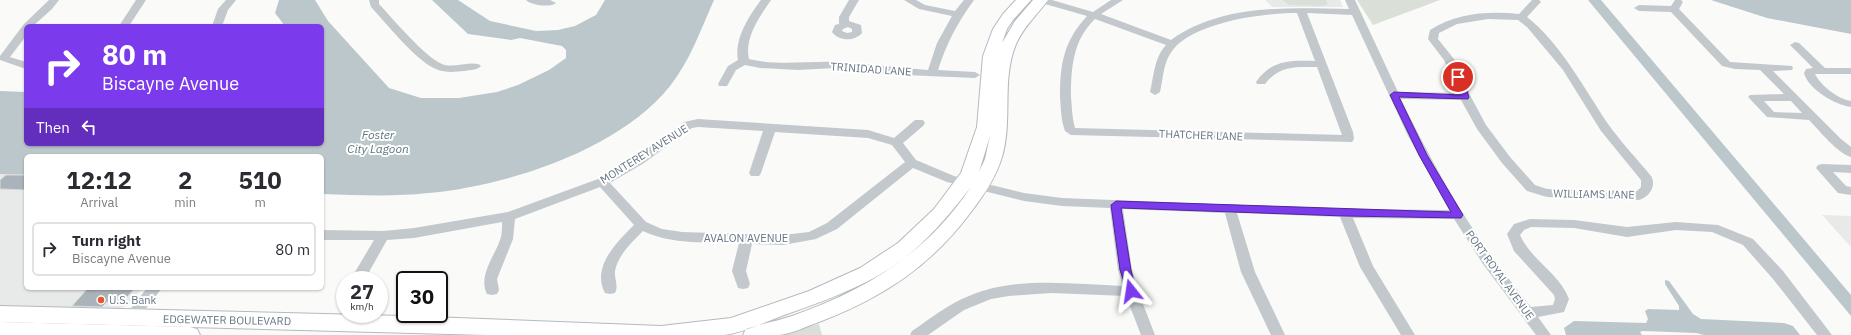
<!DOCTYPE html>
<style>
body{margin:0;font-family:"IBM Plex Sans",sans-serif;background:#f7f7f7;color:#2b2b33;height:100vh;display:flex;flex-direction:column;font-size:15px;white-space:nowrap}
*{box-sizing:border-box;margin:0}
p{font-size:13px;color:#7c7c81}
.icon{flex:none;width:22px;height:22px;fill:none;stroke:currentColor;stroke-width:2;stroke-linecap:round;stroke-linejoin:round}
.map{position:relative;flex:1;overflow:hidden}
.panel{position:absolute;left:24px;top:154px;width:300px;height:136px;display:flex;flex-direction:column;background:#fff;border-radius:6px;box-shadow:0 1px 3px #0004}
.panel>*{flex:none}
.hud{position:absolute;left:24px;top:24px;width:300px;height:122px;border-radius:6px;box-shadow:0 1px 3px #0004;background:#7c3aed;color:#fff;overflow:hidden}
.speed{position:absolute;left:336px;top:271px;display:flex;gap:8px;font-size:20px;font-weight:700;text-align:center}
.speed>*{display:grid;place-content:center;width:52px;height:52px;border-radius:50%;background:#fff;box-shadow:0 1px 3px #0004;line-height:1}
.speed small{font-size:10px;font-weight:400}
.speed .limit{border:2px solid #111;border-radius:6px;background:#fff;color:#111}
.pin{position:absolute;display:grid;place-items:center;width:34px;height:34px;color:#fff;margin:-17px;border:2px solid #fff;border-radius:50%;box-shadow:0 1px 4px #0007}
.me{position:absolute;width:44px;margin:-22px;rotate:345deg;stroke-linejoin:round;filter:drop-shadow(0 0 3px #0008)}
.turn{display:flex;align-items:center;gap:14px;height:84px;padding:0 12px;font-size:18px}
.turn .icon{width:52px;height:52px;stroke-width:2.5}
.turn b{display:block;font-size:28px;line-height:34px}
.then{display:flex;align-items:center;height:38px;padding:0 12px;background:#0003;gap:8px;font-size:15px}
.eta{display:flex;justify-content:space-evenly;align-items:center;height:68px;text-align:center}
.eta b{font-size:24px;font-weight:700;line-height:28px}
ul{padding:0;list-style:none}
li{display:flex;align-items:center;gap:12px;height:54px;margin:0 8px 6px;padding:0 4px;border:2px solid #e1e1e2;border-radius:6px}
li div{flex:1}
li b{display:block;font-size:15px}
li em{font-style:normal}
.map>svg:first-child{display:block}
.built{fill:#e8e9e9}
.green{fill:#dadfd7}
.water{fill:#bbc7cb}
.building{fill:#aab3b9;stroke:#dcdcda}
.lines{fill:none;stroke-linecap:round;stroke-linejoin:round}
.secondary-casing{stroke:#b3babf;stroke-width:2}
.street{fill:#c3c8cc;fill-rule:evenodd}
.secondary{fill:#fff;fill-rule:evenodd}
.route{fill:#7c3aed;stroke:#51269a}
.poi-dot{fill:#e4572e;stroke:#fff;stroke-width:1.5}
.labels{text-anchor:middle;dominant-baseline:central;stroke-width:4;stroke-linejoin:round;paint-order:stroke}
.street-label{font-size:11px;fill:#657683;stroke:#fff}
.poi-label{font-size:11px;fill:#657683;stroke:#fff;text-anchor:start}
.water-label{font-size:12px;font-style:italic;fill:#60757c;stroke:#fff}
</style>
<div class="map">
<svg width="1851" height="335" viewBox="0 0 1851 335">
<rect width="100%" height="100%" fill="#fafaf8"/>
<g class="built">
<polygon points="1265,0 1340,0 1343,7 1272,7"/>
<polygon points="0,174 26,175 26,288 142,288 129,305 118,309 0,306"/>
<polygon points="1822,215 1851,216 1851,247"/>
</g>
<g class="green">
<polygon points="1283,0 1326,0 1328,4 1323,6 1289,5"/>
<polygon points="1357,0 1440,0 1373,25"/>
<polygon points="819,324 822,335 779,335"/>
</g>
<g class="water">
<path d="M279,0H315L328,21L389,88L421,98H459L497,92L518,85L549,70L566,58V50L562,46L520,38L511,40L468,34L432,0H458L490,21L536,31L558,30L575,26L596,15L605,0H714C701,29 690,61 670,86C619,150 507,186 428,193C393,197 357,195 322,194V156H26V175L0,174V91L26,92V144H322V26H285L275,13Z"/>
<polygon points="1588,0 1601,0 1851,295 1851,316"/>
<polygon points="1711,0 1851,0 1851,34 1767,18"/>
<polygon points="1665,280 1669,281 1693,314 1701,319 1784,323 1793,326 1800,335 1704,335 1696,333 1643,331 1640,332 1642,335 1566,335 1564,328 1574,321 1646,323 1648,319 1645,311 1648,309 1679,310 1679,306 1665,284"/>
</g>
<g class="building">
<polygon points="6,175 26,175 26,190 0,189 0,180"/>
<polygon points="88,288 135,288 122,303 107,302 102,307 72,306"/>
</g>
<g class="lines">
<g class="secondary-casing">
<g id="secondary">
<path d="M1016,0H1031L1013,20L1007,29L1002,43L1015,21L1033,0H1048C1037,15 1024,26 1016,44C1001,80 1013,120 1002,157C996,177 984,195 971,212C931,266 882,298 819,322C807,326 792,334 779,335C767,335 755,335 743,335L746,329C761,324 777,321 792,316C868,289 926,254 971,187C953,210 934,233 912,252C877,282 830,299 787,314C767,321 746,332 724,335H486L0,322V306L404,316L661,326L731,318L809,291L860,268L898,243L934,209L961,173L977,127L983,56L993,29L1003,14ZM990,136L985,159L979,172Z"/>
<polygon points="0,322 190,327 197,329 200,335 0,335"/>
</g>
</g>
<g class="street">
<polygon points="49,0 59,0 52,9 33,26 26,26 26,36 10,57 26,62 26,69 0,60 0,56 24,24"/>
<polygon points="136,0 146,0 129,26 119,26"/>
<polygon points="226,0 236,0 228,10 222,26 212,26 218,9"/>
<path d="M369,0H379V4C393,19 425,57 442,64C453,69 475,59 481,66C478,70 470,70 464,71C455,72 445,73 436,69C417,62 386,23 371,7Z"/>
<path d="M526,0H550L556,3C550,8 531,5 526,0Z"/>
<path d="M761,0H771C760,16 744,38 749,59C778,66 806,61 835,62C866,63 897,68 928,70L937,43L952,16L919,9L904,0H916L925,5L955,11L964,0H974C958,22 946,44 938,70L975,72L980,75L975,78L905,75L835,68L798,70L760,68L745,65L736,70L727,86H719L718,84L728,66L738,60C734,39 749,16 761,0Z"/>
<path d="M849,0H859L849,17V21L861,25L862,33C854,42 839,41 832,32L835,25L839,24V17ZM848,27L852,29V32L847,33L842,31L843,29Z"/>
<path d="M1036,0H1052L1093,12L1111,0H1123L1101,14L1171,40C1223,3 1289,8 1349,9L1345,0H1355L1398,92L1458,93L1444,60L1428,39L1430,30C1457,13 1488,11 1519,14L1532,0H1539L1541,2L1539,4L1527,17C1561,44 1584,88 1608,124C1621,142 1637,159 1651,176C1657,186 1649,197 1639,200L1547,197L1527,191L1502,163L1477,129L1461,100L1401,99C1422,142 1445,186 1471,226C1490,254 1510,281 1531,307L1553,305L1555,299L1554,295L1514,251L1507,234L1514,224L1530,219L1574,220L1627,227L1676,222L1718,225L1753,239L1783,271L1832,335H1817L1773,279L1743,245L1712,232L1676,230L1627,237L1574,228L1531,227L1524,230L1520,235C1531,260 1560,274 1569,299L1564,312L1538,317L1551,335H1536L1483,264L1454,219L1353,218L1373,266L1415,335H1401L1360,267L1340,217L1237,213L1255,272L1285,335H1271L1241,272L1225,213L1123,209L1132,270L1138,291L1155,335H1141L1126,296L1051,293L1009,296L991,299L964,310L928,335H910L912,331C930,319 948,304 969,296C1016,276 1072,284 1123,286L1118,270L1110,208L1062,206L1024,201L947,182L913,168L837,229L816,239L783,245L752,244L746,271L750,284L748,288L743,289L738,288L732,271L739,243C706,242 673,245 643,231C632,242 618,255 615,271C614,278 619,286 615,293L610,294L605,293C591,267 617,242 634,225L600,187L515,219L513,239L497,279L499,290L497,294L492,295L487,294C478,276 494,257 500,240C502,235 502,228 502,222L414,238L387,240L369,272V280H355V272L374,240H322V230L383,231L414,228L508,212L598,179L636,157L684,122L698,119L868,130L894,138L915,120H923L925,123L923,126L903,143L916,160L954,176L1024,193L1062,198L1345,209L1449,210L1408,136L1352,15L1307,13L1353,132L1354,139L1352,142L1071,135L1065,131C1061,120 1061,109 1060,97C1060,63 1064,41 1087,16L1038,2ZM1297,13L1315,61C1290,60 1271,60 1256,82L1257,84H1265C1280,65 1295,67 1317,67L1342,135L1075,128C1072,117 1072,107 1071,97C1071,67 1073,40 1095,19L1166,45C1154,58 1154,76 1150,92L1155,95L1160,92C1163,80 1163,65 1170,54C1189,22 1264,13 1297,13ZM1488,19L1518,20L1527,27L1563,70L1601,131L1641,180V187L1637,191L1547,189L1535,185L1510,157L1486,125L1471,97L1454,59L1438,39L1439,33L1457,24ZM698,127L763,131L749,173L751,176H759L761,173L775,132L868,138L892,145L905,162L827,223L809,232L783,235L682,232L662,229L646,222L610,183L644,163L692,128Z"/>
<path d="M1675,0H1681L1683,2L1679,9L1730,62L1792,66L1793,68L1792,70L1773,71L1841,139L1851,147V157C1837,153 1820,131 1809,120L1767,117L1750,99L1748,97L1750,95L1784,94L1760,70L1735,69L1722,66L1671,12L1639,11L1634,8L1639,5L1671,6ZM1764,101H1791L1802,113L1774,112Z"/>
<path d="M1795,42L1799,43L1825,68H1851V74H1815C1821,86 1838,99 1851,101V107C1835,105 1808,89 1804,73L1806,69L1813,68L1790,45Z"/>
<polygon points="1822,164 1851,165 1851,173 1833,172 1846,186 1851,187 1851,195 1838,193 1816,168 1818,165"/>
<polygon points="147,288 162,288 125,335 110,335"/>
</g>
<use href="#secondary" class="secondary"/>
</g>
<polygon class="route" points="1458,74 1462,77 1469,97 1468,99 1399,97 1427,155 1463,215 1461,218 1345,216 1121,208 1131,270 1136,291 1135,294 1128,294 1120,270 1111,205 1116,201 1451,212 1419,155 1390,95 1394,92 1460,95 1453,77"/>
<circle class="poi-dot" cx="101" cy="300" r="4"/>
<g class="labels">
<g class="street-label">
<text transform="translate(871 69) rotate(4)">TRINIDAD LANE</text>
<text transform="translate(1201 135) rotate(2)">THATCHER LANE</text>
<text transform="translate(644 154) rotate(-32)">MONTEREY AVENUE</text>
<text transform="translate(1594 194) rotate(1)">WILLIAMS LANE</text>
<text x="746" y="238">AVALON AVENUE</text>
<text transform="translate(1500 275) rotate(54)">PORT ROYAL AVENUE</text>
<text transform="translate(227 320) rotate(1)">EDGEWATER BOULEVARD</text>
</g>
<g class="poi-label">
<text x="109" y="300">U.S. Bank</text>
</g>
<g class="water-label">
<text x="378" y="134">Foster<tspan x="378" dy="14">City Lagoon</tspan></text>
</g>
</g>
</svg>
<div class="speed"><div>27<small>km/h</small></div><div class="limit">30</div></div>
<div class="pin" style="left:1458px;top:77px;background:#d93025"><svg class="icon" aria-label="arrive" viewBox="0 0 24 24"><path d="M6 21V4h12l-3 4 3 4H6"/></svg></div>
<svg class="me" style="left:1131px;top:291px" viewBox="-20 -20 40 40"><path d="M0-17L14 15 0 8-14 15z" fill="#7c3aed" stroke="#fff" stroke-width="4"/></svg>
<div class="hud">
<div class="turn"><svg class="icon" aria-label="right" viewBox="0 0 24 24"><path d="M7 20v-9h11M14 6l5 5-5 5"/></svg><div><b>80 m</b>Biscayne Avenue</div></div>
<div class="then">Then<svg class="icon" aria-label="left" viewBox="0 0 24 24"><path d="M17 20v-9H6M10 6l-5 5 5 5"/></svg></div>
</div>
<section class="panel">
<div class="eta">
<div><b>12:12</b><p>Arrival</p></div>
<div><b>2</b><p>min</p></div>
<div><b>510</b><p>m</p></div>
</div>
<ul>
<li><svg class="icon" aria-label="right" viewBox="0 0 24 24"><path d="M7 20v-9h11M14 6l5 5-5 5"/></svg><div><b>Turn right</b><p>Biscayne Avenue</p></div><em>80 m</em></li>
</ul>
</section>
</div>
